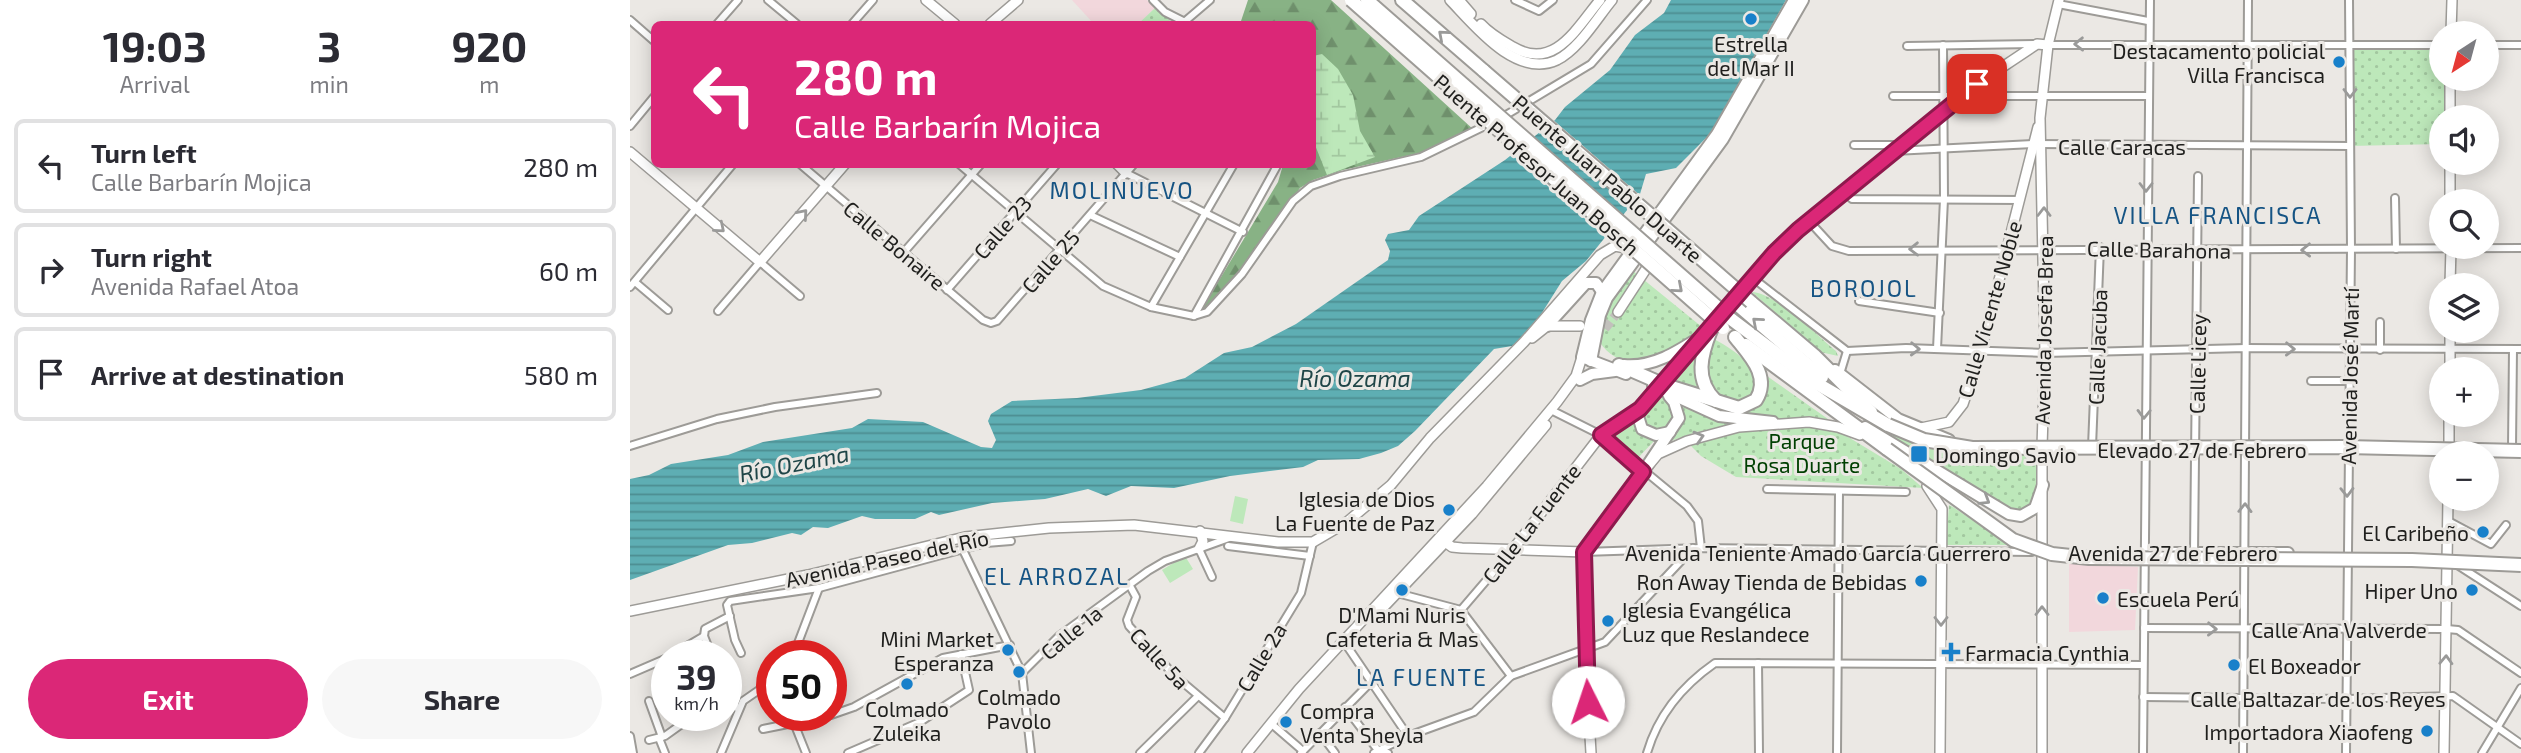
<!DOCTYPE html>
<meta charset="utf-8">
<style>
body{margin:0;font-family:"Exo 2",sans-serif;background:#f7f7f7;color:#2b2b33;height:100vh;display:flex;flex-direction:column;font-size:26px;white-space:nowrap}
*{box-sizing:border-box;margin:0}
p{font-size:23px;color:#7c7c81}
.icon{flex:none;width:38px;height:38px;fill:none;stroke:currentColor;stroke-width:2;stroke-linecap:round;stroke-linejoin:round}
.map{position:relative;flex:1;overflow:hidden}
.drawer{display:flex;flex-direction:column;background:#fff;width:630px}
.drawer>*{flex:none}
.hud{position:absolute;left:21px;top:21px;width:665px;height:147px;border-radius:10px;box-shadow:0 4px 18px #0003;background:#db2777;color:#fff;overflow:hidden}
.needle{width:46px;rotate:216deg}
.fabs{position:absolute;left:1799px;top:21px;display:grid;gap:14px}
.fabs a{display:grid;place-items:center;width:70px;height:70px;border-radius:50%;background:#fff;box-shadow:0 4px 18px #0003;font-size:35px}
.speed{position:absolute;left:21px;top:640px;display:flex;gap:14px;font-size:35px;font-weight:700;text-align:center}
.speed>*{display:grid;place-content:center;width:91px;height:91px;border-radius:50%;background:#fff;box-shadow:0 4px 18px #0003;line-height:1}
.speed small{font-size:18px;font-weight:400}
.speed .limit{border:10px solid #d22;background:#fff;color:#111}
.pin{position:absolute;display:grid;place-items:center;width:60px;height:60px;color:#fff;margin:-30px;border-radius:14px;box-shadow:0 4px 10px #0006}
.me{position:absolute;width:77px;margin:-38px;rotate:356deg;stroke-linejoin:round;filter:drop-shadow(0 0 5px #0008)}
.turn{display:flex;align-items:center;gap:24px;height:147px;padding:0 28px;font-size:32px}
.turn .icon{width:91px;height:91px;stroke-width:2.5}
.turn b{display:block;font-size:49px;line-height:60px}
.eta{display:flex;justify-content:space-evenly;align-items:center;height:119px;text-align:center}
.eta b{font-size:42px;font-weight:700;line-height:49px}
.button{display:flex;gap:14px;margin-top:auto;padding:14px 28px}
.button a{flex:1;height:80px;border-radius:42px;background:#db2777;color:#fff;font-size:28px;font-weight:700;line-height:80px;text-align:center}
.button a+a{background:#f7f7f7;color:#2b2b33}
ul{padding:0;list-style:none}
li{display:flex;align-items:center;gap:21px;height:94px;margin:0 14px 10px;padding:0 14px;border:4px solid #e1e1e2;border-radius:10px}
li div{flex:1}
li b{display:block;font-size:26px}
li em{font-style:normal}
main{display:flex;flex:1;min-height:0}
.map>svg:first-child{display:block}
.education{fill:#f2d7dc}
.green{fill:url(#green-dots)}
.forest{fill:url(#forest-firs)}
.wetland{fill:url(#wetland-marsh)}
.pitch{fill:#bde8ba}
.water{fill:url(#water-rules)}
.pier{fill:#ebe8e4}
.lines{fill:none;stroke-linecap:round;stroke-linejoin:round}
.secondary-tunnel{stroke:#c2c0bc;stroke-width:9;stroke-dasharray:9 4.5;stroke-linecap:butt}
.street-casing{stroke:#9d9b97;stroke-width:10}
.secondary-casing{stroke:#9d9b97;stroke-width:12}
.primary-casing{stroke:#9d9b97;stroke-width:14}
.highway-casing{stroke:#9d9b97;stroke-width:16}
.street{stroke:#fff;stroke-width:6}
.secondary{stroke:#fff;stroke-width:9}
.primary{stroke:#fff;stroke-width:10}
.highway{stroke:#fff;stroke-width:12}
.secondary-bridge-casing{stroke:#9d9b97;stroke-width:12;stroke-linecap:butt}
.highway-bridge-casing{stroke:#9d9b97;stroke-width:16;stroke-linecap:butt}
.secondary-bridge{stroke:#fff;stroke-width:9}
.highway-bridge{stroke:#fff;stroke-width:12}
.oneway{stroke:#9a9a99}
.route-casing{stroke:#8e194d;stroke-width:18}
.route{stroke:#db2777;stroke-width:12}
.poi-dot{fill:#1880ca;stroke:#ebe8e4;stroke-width:2.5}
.labels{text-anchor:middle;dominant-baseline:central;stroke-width:6;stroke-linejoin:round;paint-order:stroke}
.poi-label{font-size:21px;fill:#1f1f1d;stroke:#ebe8e4;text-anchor:end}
.street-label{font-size:21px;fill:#1f1f1d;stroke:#ebe8e4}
.park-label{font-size:21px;fill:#004002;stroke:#ebe8e4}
.neighbourhood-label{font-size:23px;letter-spacing:2px;fill:#165484;stroke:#ebe8e4}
.water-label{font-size:23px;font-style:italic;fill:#1f4547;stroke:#ebe8e4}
</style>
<main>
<section class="drawer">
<div class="eta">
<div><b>19:03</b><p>Arrival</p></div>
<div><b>3</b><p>min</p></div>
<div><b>920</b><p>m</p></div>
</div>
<ul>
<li><svg class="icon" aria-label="left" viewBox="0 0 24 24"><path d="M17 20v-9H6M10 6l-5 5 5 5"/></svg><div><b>Turn left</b><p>Calle Barbarín Mojica</p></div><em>280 m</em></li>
<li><svg class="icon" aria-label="right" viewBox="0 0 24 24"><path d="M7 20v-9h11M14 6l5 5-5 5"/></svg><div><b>Turn right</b><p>Avenida Rafael Atoa</p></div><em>60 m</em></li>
<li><svg class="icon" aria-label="arrive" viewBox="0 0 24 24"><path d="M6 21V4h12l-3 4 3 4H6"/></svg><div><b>Arrive at destination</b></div><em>580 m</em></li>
</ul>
<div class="button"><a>Exit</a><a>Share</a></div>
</section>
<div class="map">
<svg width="1891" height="753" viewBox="0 0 1891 753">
<defs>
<pattern id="green-dots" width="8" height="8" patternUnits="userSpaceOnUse" patternTransform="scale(1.75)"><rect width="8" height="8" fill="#bde8ba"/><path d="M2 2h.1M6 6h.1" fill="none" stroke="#a2c79f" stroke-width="1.8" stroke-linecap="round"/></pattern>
<pattern id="forest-firs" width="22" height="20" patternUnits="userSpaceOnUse" patternTransform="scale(1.75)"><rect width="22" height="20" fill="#88b285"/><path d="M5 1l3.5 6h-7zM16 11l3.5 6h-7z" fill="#6f906c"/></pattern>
<pattern id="wetland-marsh" width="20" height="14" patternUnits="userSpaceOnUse" patternTransform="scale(1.75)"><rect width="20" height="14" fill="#bde8ba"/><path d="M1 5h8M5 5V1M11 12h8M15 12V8" fill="none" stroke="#a2c79f"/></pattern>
<pattern id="water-rules" width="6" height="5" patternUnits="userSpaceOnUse" patternTransform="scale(1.75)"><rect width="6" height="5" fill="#5eaeb3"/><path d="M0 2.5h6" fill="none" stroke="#4d8d91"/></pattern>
</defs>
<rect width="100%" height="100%" fill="#ebe8e4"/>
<g class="education">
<polygon points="442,0 517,0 525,8 508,24 464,24"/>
<polygon points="1439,563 1508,567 1505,630 1439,632"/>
</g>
<g class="green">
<polygon points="525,8 543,23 543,24 508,24"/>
<polygon points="1721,45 1811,45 1811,79 1820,79 1820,117 1811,117 1811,144 1720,146"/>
<path d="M1003,271L1072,327C1044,351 996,383 969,341L974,311Z"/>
<path d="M1122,292C1144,292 1188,336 1206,351L1208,356L1190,352Z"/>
<path d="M1084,339C1103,349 1121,362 1129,383L1124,398L1111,405C1075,399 1070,369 1084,339Z"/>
<polygon points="1066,349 1065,372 1076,395 1038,381"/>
<path d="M1137,376L1198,419H1136L1097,414L1041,391C1070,400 1109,424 1133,399Z"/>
<polygon points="1031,395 1040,402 1046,417 1037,431 1018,429 1011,417"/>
<polygon points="1048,401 1112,424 1066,432 1038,442"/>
<polygon points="1003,420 1007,429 1025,440 1007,459 977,434"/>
<path d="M1239,421C1299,456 1341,455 1409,455L1407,500L1392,512L1381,511Z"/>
<polygon points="1166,424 1205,429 1271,469 1293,488 1106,477 1071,456 1058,443 1109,429"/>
<polygon points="1319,505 1323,507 1379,545 1316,545"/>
</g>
<polygon class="forest" points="618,0 701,0 844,130 794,152 713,170 683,180 670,188 621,259 577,309 570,312 648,182 653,165 682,164 682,24 610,24"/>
<polygon class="wetland" points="692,54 708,69 723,95 730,131 745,157 697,175 683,140 683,56"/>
<g class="pitch">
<polygon points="605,496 618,499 613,524 600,521"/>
<polygon points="555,556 563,569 540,583 532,570"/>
</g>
<polygon class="water" points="1041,0 1156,0 1081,133 1046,168 1016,174 1010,194 956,261 932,281 898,335 882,346 864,349 785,431 768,446 751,453 729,459 688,460 673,467 600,476 544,488 501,486 476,496 458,489 415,499 362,503 309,515 301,512 285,519 245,519 232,516 198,528 183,527 171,535 162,533 122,543 98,545 0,580 0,479 19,475 41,464 98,455 133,442 222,428 238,419 293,422 351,447 362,448 366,440 358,421 361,414 382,401 447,398 511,390 555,378 594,353 622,347 666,324 758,260 760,251 755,240 758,234 779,230 789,216 875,160 925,120 935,107 980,70 1005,35 1034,13"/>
<g class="pier">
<polygon points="921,118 1012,197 1002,209 909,128"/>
<polygon points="898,137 993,219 978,239 879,152"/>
</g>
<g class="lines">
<polyline class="secondary-tunnel" points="962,330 974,330 988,312"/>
<g class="street-casing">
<g id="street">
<polyline points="138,0 167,24"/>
<polyline points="523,0 535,12 559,24"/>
<polyline points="885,0 909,11 923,0"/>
<polyline points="1428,4 1518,21"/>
<polyline points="0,20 24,41"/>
<polyline points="553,23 580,0"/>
<polyline points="87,24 108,0"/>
<polyline points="222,24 243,0"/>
<polyline points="1418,45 1811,45"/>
<polyline points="1857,45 1891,45"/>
<polyline points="1277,46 1404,44"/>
<polyline points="1263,96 1517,96"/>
<polyline points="871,118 961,64 1017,0"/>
<polyline points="0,126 24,97"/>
<polyline points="1224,145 1269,145"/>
<polyline points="1264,151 1403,144 1720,146"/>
<polyline points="170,164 353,320 361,323 367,321 504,164"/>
<polyline points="329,164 473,286 521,307 564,316 577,312 612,274 663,201 681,186 710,176 791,157 861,123"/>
<polyline points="496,173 613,232"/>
<polyline points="1214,192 1222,199 1390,200"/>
<polyline points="1765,198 1766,249"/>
<polyline points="460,215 550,257"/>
<polyline points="1179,221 1202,246 1219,251 1891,248"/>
<polyline points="274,252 351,164"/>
<polyline points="1123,278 1217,351"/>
<polyline points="5,282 38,310"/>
<polyline points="0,287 103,164"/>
<polyline points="317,290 427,164"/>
<polyline points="1229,301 1310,313"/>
<polyline points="521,307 604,164"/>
<polyline points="88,311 130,262 170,296"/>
<polyline points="564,316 648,164"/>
<polyline points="1307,349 1314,199 1313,45"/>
<polyline points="1750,350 1750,322"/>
<polyline points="1217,351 1276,348 1415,353 1616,348 1891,349"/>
<polyline points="1210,374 1217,351"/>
<polyline points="1681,381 1718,381"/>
<polyline points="921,410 971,435 1057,506 1068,521 1071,548"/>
<polyline points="0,446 87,419 145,407 247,393"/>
<polyline points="1462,447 1470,247"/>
<polyline points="1882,447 1883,349"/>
<polyline points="1137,489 1276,492"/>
<polyline points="1818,521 1861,544 1876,525"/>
<polyline points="598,546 680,556"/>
<polyline points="569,549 582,577"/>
<polyline points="333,550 392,673 401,753"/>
<polyline points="954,552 1071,548 1402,552"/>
<polyline points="1564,552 1568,176"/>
<polyline points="1829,566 1891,606"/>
<polyline points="500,586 506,597 497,620 499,626 544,675 595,718"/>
<polyline points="767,593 831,610 881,676"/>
<polyline points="831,610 884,548"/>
<polyline points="1514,628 1817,629 1828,630 1891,673"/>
<polyline points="717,646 778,736"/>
<polyline points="111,653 105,640 97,605 100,601 189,588 356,543 381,541"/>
<polyline points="40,656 74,636"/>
<polyline points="82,656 74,636 75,629 100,616"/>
<polyline points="167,656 168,643 189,588"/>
<polyline points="1128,663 1129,753"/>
<polyline points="392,673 429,636 518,571 535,561 599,538"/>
<polyline points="0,674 37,658"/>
<polyline points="96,692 108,709"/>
<polyline points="1513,697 1717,699 1823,696 1891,744"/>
<polyline points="19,701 32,737"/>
<polyline points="715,707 747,749 758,753"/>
<polyline points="201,715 224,707 313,658 380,645"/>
<polyline points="164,723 176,753"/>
<polyline points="644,726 673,751"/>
<polyline points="133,729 198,716"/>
<polyline points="690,733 705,753"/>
<polyline points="0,736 3,753"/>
<polyline points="29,738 35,753"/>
<polyline points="19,740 35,736 63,716"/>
<polyline points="91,753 113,701 142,681"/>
<polyline points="218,753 290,722 339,690 331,654"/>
<polyline points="510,753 567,697"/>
<polyline points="569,753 595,718 671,593 683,542"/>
<polyline points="671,753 741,682"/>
<polyline points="744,753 778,736 844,712 881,676 975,642 1063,548"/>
<path d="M1017,753C1028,715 1052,686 1085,663L1513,665"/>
<polyline points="1207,753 1209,491"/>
<polyline points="1513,753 1520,0"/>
<polyline points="1613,753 1618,0"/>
<polyline points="1716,753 1721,249 1719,0"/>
<polyline points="1852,753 1891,688"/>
</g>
</g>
<g class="secondary-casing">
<g id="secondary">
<polyline points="296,0 325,24"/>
<path d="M820,0C844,25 886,79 927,60C949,49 967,18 982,0"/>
<polyline points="829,0 841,14"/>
<polyline points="360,24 388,0"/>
<path d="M851,24C860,34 871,40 883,47C924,71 946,29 970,0"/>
<polyline points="1821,33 1822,0"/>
<polyline points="1820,117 1820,79"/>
<polyline points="0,152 130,262 215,164"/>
<polyline points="1820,163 1820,201"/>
<polyline points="487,164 496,173"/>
<polyline points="1820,285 1821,247"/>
<polyline points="1108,296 1168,230 1329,96 1407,44 1418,45"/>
<polyline points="988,312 1016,269 1018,259"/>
<polyline points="902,338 917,326 950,326"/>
<polyline points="1820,369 1820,331"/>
<polyline points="1041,374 1075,337"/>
<polyline points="1291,428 1319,422 1333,404 1351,351 1408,127"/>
<polyline points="1819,453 1819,415"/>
<polyline points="1297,486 1312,509 1310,753"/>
<polyline points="811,539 822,547 832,548 954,552"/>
<polyline points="884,548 971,435 1010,409 1021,398"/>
<polyline points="569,549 573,541 570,531"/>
<polyline points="0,611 178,575 335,537 419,528 504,525 648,542 683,542 717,522 761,485 800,438 894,342 970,255 985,246 1001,249"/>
<polyline points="748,613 842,514 916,425"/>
<polyline points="617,753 669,689 857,486 927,402 946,376 952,357"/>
<polyline points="961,753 955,650 954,552 1013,472 1028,454 1057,441 1109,427 1179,422 1208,427 1230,435"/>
<polyline points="1412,753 1412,447 1415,353 1410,118 1418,45 1429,0"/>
<polyline points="1814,753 1818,499"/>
</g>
</g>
<g class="primary-casing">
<g id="primary">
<polyline points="917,326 956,283 966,283 975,296"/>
<polyline points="961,361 970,315 977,298 1093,139 1173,0"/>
<path d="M994,365C1027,368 1054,347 1081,330"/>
<polyline points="1205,370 1268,419 1319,440"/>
<polyline points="996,374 952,357 961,320 972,292 1087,134 1164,0"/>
<polyline points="950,380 962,374 985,371"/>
<polyline points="1023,386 1089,416 1143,422"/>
<polyline points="1010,409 1008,416 1012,429 1026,435 1040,432"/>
<polyline points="1235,427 1379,514 1391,516 1405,508 1413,485"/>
<polyline points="1013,472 1049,418 1044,402 1039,396"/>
<polyline points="1537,553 1658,553"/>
</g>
</g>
<g class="highway-casing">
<g id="highway">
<polyline points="772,0 854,71"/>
<polyline points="1103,301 1192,377"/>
<polyline points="1121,302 1184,355 1241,412"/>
<polyline points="1101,319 1186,383 1258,425"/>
<path d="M1081,330C1071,355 1064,380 1086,401"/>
<polyline points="1116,345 1257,449"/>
<path d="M989,365L1035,385L1109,408L1126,400C1141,376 1119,355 1105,337"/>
</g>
</g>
<use href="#street" class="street"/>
<use href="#secondary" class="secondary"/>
<use href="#primary" class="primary"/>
<use href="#highway" class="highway"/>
<g class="secondary-bridge-casing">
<polyline id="secondary-bridge" points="1021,398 1041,374"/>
</g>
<g class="highway-bridge-casing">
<g id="highway-bridge">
<polyline points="721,0 1093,328"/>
<polyline points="737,0 1101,319"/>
<polyline points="854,71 1121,302"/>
<polyline points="1258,425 1294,440 1342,448 1716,447 1891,451"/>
<polyline points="1257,449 1383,540 1422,554 1459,558 1782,560 1891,565"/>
</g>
</g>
<use href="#secondary-bridge" class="secondary-bridge"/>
<use href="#highway-bridge" class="highway-bridge"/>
</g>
<defs><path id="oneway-chevron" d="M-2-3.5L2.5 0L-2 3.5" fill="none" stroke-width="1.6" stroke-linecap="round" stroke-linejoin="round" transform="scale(1.75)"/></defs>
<g class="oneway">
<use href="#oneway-chevron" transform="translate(813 35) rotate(-139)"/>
<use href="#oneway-chevron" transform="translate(1449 44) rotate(179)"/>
<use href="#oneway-chevron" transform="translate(1720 93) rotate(90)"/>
<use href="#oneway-chevron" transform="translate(1516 187) rotate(90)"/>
<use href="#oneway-chevron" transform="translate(1414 212) rotate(-90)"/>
<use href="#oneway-chevron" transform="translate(173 214) rotate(-49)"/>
<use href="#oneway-chevron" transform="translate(90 228) rotate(40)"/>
<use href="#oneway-chevron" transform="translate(1284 249) rotate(179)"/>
<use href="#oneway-chevron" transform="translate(1676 250) rotate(179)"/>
<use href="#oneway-chevron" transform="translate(1048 288) rotate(41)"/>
<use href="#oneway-chevron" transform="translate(1127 322) rotate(-139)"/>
<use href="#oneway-chevron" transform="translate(1285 349) rotate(2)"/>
<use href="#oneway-chevron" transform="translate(1660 349) rotate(1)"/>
<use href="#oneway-chevron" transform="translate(1514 414) rotate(91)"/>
<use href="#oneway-chevron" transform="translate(1069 437) rotate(-17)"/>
<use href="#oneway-chevron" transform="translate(1717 492) rotate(89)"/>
<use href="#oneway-chevron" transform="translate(1355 500) rotate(32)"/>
<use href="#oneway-chevron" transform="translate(1615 508) rotate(-89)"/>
<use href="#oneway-chevron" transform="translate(1412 611) rotate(-90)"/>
<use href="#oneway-chevron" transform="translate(1311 621) rotate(90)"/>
<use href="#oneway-chevron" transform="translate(1582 629) rotate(1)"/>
<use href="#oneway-chevron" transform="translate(1816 660) rotate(-88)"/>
</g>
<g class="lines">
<g class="route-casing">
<polyline id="route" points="958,702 954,552 1013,472 971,435 1010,409 1144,253 1168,230 1347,84"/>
</g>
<use href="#route" class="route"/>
</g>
<g class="poi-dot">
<circle cx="1121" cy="19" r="7"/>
<circle cx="1709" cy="62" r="7"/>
<rect x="1280" y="445" width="18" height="18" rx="3.5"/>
<circle cx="819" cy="510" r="7"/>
<circle cx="1853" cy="532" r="7"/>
<circle cx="1291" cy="581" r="7"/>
<circle cx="772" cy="590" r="7"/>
<circle cx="1842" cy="590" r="7"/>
<circle cx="1473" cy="598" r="7"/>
<circle cx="978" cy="621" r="7"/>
<circle cx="378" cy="650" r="7"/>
<path d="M1317.5 641.5h7v7h7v7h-7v7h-7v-7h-7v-7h7z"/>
<circle cx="1604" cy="665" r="7"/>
<circle cx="389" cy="672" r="7"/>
<circle cx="277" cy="684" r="7"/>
<circle cx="656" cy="722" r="7"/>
<circle cx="1797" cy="731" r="7"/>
</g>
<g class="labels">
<g class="poi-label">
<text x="1121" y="43" text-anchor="middle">Estrella<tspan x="1121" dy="24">del Mar II</tspan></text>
<text x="1695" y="50">Destacamento policial<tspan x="1695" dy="24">Villa Francisca</tspan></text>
<text x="1305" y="454" text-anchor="start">Domingo Savio</text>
<text x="805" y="498">Iglesia de Dios<tspan x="805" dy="24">La Fuente de Paz</tspan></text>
<text x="1839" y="532">El Caribeño</text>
<text x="1277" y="581">Ron Away Tienda de Bebidas</text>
<text x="1828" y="590">Hiper Uno</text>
<text x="1487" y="598" text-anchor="start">Escuela Perú</text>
<text x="992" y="609" text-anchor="start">Iglesia Evangélica<tspan x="992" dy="24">Luz que Reslandece</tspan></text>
<text x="772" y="614" text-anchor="middle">D'Mami Nuris<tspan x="772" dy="24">Cafeteria &amp; Mas</tspan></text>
<text x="364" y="638">Mini Market<tspan x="364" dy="24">Esperanza</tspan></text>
<text x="1335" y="652" text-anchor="start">Farmacia Cynthia</text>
<text x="1618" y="665" text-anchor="start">El Boxeador</text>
<text x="389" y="696" text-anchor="middle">Colmado<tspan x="389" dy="24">Pavolo</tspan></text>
<text x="277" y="708" text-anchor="middle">Colmado<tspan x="277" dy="24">Zuleika</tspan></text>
<text x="670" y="710" text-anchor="start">Compra<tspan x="670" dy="24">Venta Sheyla</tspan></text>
<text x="1783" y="731">Importadora Xiaofeng</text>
</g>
<g class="street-label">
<text x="1492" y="146">Calle Caracas</text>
<text transform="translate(907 164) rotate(41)">Puente Profesor Juan Bosch</text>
<text transform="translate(978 178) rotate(41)">Puente Juan Pablo Duarte</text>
<text transform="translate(372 227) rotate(-49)">Calle 23</text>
<text transform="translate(265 245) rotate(40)">Calle Bonaire</text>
<text transform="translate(1529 249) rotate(1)">Calle Barahona</text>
<text transform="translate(420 261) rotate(-49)">Calle 25</text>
<text transform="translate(1359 309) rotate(-74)">Calle Vicente Noble</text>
<text transform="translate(1413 330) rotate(-89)">Avenida Josefa Brea</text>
<text transform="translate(1467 347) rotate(-88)">Calle Jacuba</text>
<text transform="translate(1567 364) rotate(-89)">Calle Licey</text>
<text transform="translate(1719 376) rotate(-89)">Avenida José Martí</text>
<text x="1572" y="449">Elevado 27 de Febrero</text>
<text transform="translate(901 523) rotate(-52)">Calle La Fuente</text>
<text x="1188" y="552">Avenida Teniente Amado García Guerrero</text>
<text x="1543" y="552">Avenida 27 de Febrero</text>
<text transform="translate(257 558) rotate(-12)">Avenida Paseo del Río</text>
<text x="1709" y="629">Calle Ana Valverde</text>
<text transform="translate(441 632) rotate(-39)">Calle 1a</text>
<text transform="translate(631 657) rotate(-59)">Calle 2a</text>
<text transform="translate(530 658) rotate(47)">Calle 5a</text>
<text x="1688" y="698">Calle Baltazar de los Reyes</text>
</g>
<g class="park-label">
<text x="1172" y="440">Parque<tspan x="1172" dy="24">Rosa Duarte</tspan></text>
</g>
<g class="neighbourhood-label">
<text x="492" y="190">MOLINUEVO</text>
<text x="1588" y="215">VILLA FRANCISCA</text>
<text x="1234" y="288">BOROJOL</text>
<text x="427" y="576">EL ARROZAL</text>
<text x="792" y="677">LA FUENTE</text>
</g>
<g class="water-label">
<text x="725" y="378">Río Ozama</text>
<text transform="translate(164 463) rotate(-11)">Río Ozama</text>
</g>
</g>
</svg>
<div class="fabs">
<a><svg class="needle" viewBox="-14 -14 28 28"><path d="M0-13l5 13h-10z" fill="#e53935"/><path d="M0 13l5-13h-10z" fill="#7c7c81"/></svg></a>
<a><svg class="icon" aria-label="sound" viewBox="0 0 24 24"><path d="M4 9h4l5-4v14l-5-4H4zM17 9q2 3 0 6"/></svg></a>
<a><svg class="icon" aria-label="search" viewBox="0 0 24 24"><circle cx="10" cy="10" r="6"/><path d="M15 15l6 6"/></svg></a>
<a><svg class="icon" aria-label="layers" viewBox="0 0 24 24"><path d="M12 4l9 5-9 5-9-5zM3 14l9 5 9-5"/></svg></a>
<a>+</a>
<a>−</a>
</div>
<div class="speed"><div>39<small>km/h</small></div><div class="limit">50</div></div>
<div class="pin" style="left:1347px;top:84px;background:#d93025"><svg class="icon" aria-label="arrive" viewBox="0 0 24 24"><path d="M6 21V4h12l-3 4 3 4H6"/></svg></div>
<svg class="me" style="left:958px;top:702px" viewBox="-20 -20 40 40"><circle r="19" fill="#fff"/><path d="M0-13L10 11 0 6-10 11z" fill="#db2777"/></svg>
<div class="hud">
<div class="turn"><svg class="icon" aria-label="left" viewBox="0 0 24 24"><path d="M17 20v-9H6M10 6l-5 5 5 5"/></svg><div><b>280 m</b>Calle Barbarín Mojica</div></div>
</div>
</div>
</main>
